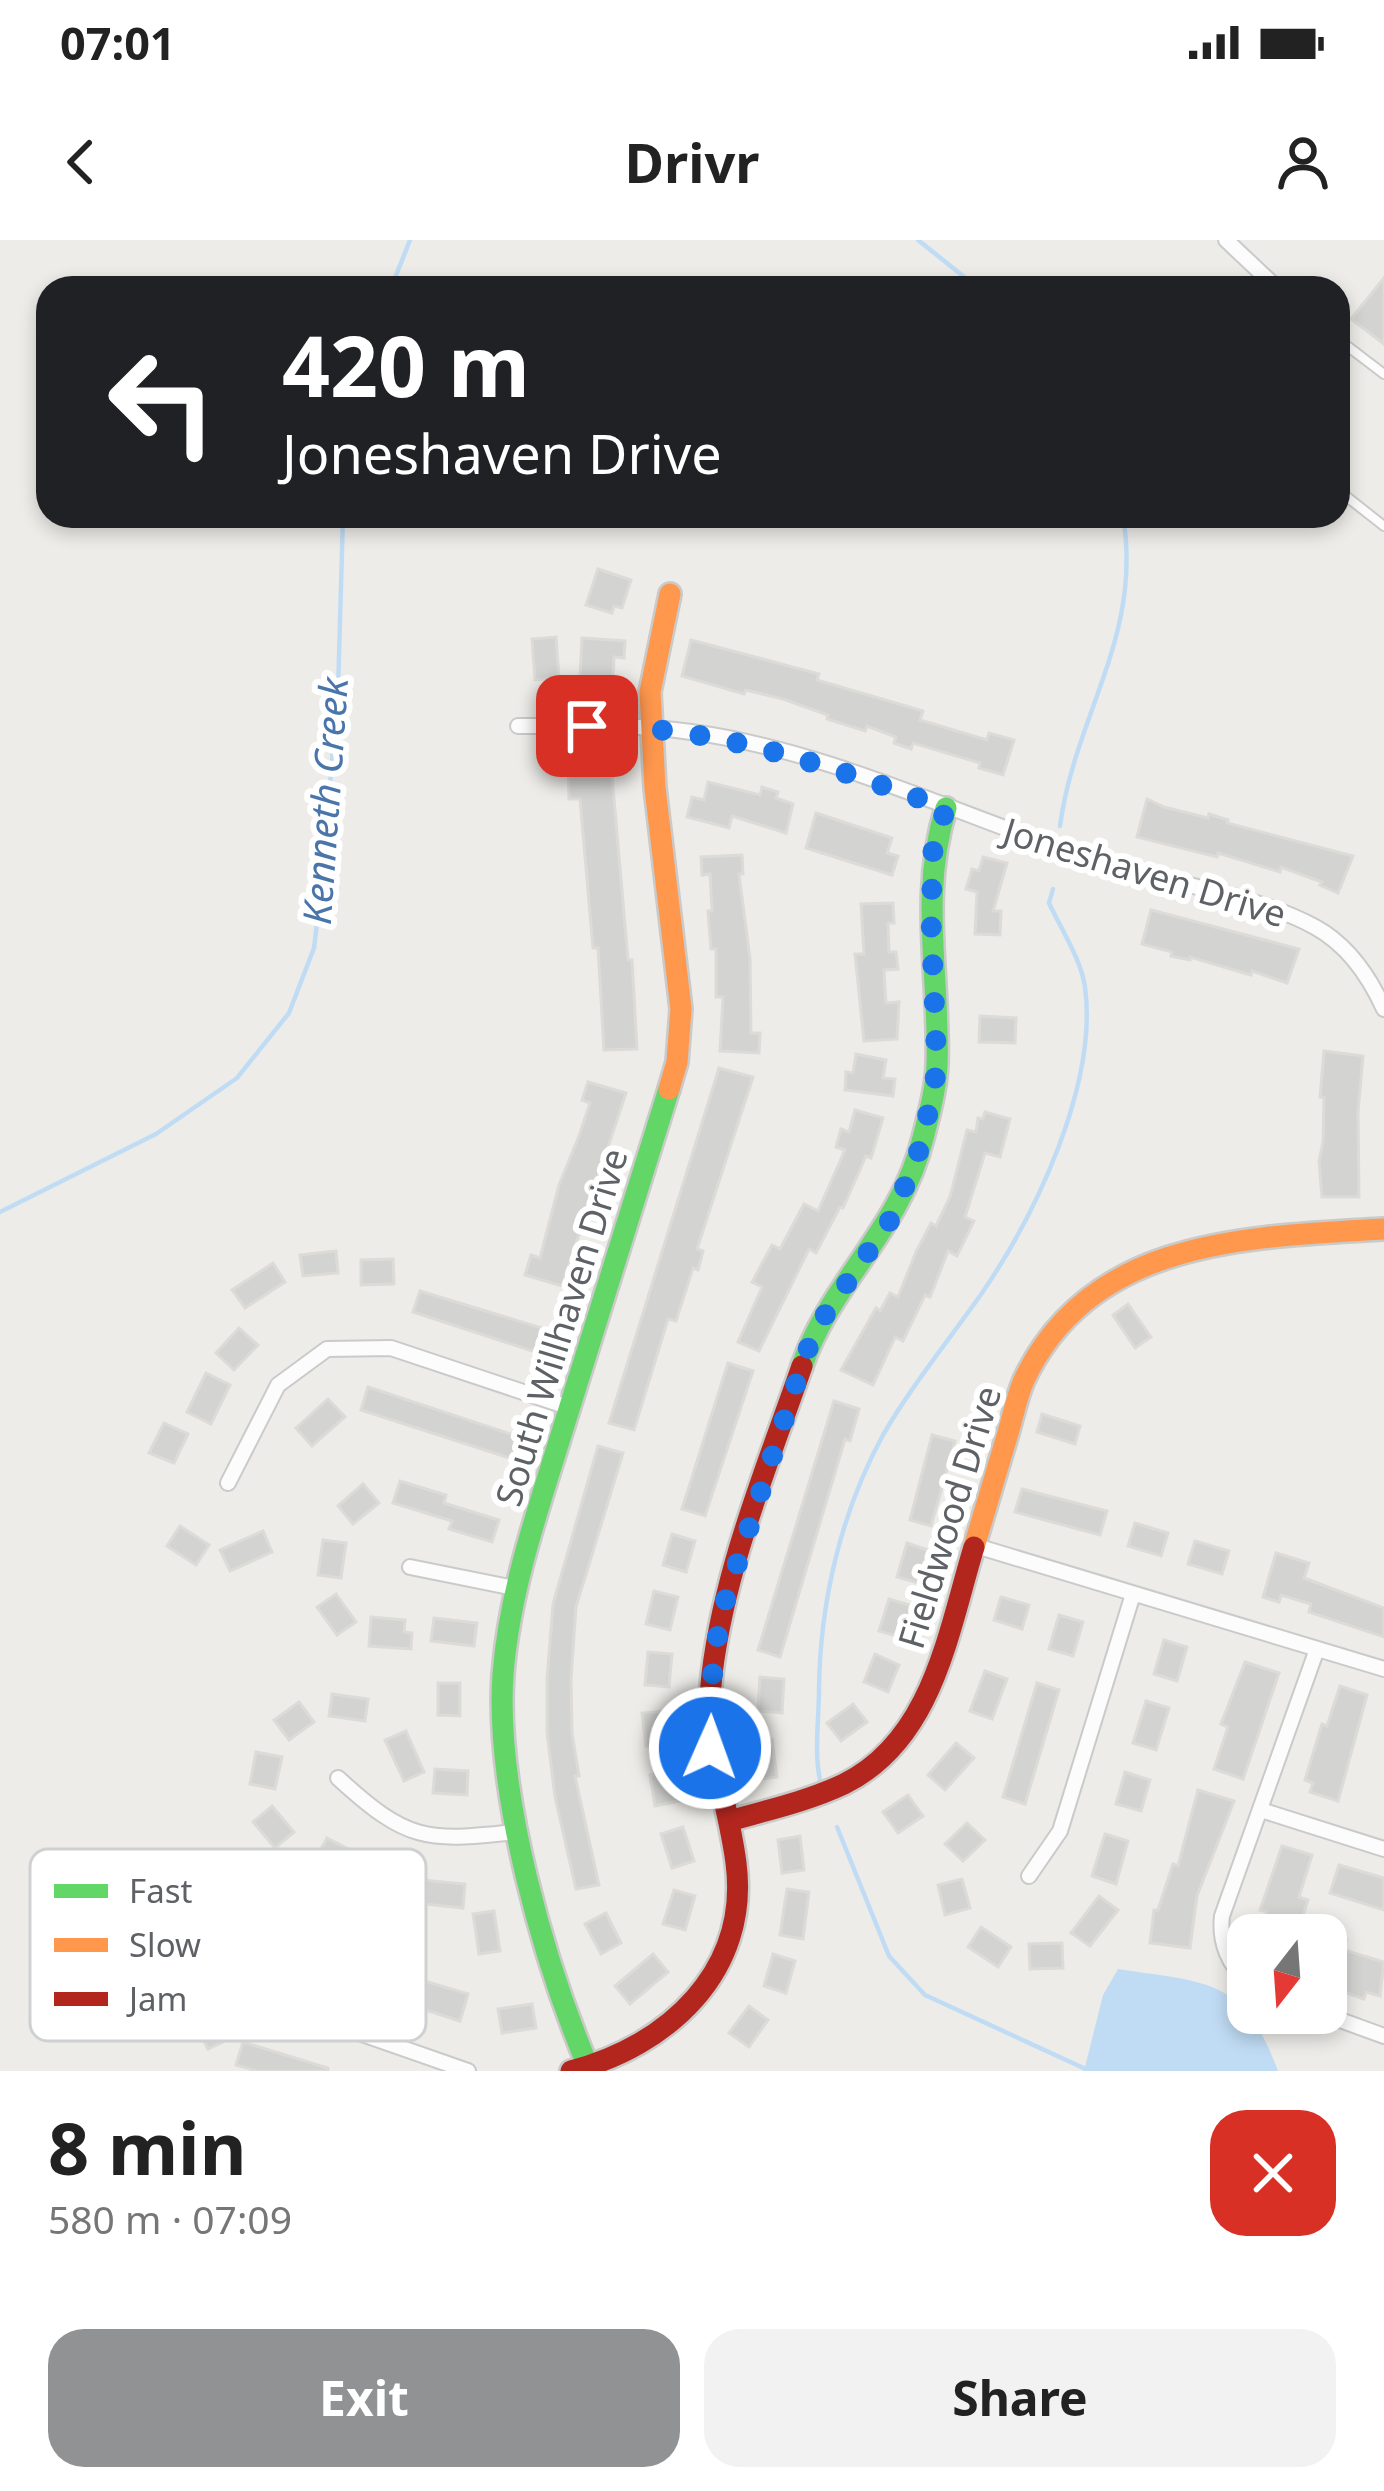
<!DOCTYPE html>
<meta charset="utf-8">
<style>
body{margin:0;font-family:"Noto Sans",sans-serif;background:#f2f2f2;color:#222;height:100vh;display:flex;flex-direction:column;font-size:45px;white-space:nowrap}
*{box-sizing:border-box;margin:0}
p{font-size:39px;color:#767676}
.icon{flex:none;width:66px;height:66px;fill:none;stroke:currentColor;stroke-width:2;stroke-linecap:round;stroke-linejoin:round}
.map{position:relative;height:1831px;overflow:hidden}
.sheet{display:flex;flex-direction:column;background:#fff;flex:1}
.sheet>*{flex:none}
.banner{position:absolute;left:36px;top:36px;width:1314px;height:252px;border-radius:36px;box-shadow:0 6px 18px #0003;background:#202124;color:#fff;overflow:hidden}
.needle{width:78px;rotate:197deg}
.controls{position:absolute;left:1227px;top:1674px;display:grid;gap:24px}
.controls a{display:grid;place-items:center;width:120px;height:120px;border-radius:24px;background:#fff;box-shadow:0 6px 18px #0003;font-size:60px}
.pin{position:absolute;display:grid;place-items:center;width:102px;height:102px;color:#fff;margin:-51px;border-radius:24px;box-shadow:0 6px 18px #0006}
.me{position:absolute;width:132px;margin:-66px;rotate:2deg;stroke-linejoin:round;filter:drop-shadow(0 0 9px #0008)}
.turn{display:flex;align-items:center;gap:42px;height:252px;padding:0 48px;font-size:54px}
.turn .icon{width:156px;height:156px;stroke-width:2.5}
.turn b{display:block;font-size:84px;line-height:102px}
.round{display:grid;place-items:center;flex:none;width:126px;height:126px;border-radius:36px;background:#f2f2f2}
.summary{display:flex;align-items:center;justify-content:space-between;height:204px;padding:0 48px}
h1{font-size:72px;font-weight:700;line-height:90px}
.primary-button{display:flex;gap:24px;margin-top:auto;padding:24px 48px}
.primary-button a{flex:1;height:138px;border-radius:36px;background:#909293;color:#fff;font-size:48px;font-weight:700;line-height:138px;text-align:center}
.primary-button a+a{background:#f2f2f2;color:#222}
.status{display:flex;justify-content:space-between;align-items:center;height:84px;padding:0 60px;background:#fff;direction:ltr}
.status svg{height:33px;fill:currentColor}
header{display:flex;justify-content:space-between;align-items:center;height:156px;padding:0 48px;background:#fff;font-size:54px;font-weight:700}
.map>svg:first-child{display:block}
.water{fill:#c0dcf4}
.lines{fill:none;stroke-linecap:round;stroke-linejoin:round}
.stream{stroke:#c0dcf4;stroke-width:4.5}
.building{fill:#d3d3d1;stroke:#dcdbd8;stroke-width:3}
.lane-casing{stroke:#cacaca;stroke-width:12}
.street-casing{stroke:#cacaca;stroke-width:18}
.fast-casing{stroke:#cacac9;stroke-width:26}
.slow-casing{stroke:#cacac9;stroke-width:26}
.jam-casing{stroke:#cacac9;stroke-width:26}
.lane{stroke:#fcfcfc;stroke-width:8}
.street{stroke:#fcfcfc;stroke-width:14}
.fast{stroke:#63d668;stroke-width:21}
.slow{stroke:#ff974d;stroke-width:21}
.jam{stroke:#b3261e;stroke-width:21}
.route{stroke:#1a73e8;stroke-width:21;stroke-dasharray:0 37.8}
.labels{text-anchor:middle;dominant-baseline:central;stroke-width:12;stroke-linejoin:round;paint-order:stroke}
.street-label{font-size:36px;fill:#5e6165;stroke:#fff}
.water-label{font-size:39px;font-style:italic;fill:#4975ab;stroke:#fff}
.key{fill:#fff;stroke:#cfd0d1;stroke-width:3}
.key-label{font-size:33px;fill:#5e6165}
</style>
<div class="status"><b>07:01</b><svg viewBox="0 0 49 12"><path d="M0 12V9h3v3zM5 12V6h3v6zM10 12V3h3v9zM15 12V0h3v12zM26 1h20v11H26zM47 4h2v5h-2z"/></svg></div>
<header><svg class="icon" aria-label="back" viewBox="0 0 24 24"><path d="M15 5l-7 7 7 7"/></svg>Drivr<svg class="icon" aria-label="person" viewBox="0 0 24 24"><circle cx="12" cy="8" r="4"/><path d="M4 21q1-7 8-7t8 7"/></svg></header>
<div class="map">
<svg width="1384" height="1831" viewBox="0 0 1384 1831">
<rect width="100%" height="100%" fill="#edece8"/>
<path class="water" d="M1118,1729C1208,1743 1243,1737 1278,1831H1084L1103,1755Z"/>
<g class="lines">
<g class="stream">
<polyline points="918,0 978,48"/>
<polyline points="391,48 410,0"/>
<path d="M1060,586C1075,474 1143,396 1123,276"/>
<polyline points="0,972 156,894 237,838 289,773 314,708 320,659 338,451 343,276"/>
<path d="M820,1540C814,1512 819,1478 819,1449C820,1362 841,1272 883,1195C912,1145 949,1100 982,1053C1036,974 1098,844 1085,747C1081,719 1061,689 1049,663L1053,649"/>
<polyline points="837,1587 889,1716 925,1755 1090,1831"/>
</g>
</g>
<g class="building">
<polygon points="1384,38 1384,104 1351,79"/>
<polygon points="598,329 631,340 622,368 614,366 612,373 586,365"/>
<polygon points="556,397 559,438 535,440 532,399"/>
<polygon points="582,398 625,401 624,418 614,417 613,438 580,436"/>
<polygon points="691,400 819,434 817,440 923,471 920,480 987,500 989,493 1014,500 1003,535 979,528 980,523 913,503 911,509 894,503 896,497 867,486 865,491 827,479 828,475 783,459 746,450 744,454 682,436"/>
<polygon points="599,520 599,536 612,536 628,720 632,720 637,809 604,810 598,708 593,708 580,559 569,559 568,521"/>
<polygon points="708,542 760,555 762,547 778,552 776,558 793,564 786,593 732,576 729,588 687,577 692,557 704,560"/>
<polygon points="1147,559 1164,567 1208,578 1209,574 1228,580 1227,583 1353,616 1338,653 1320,645 1322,642 1281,627 1280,632 1218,613 1217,617 1137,597"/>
<polygon points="816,573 892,598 887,613 898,616 892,635 806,608"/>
<polygon points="742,615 743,634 739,634 750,719 751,793 760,793 759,813 720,811 723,757 716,757 716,709 711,709 708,671 712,671 710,634 702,635 701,617"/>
<polygon points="983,617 1007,623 993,671 1001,671 1000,695 975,694 977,652 966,649 972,629 979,631"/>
<polygon points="893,663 894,683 888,683 889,712 896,712 898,729 884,730 886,763 899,762 897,799 864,801 855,714 864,714 861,664"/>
<polygon points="1151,670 1299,709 1287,743 1252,731 1251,735 1190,717 1190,720 1171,716 1172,712 1142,704"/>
<polygon points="980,776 1016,778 1015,803 979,802"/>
<polygon points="1324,811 1363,816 1358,872 1359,957 1322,957 1319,921 1323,902 1324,858 1320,857"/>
<polygon points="856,814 886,820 883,838 895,839 893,856 845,850 846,832 853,833"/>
<polygon points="719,828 753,837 697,1009 703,1011 698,1030 693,1028 676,1081 668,1079 634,1190 609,1183"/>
<polygon points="588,842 626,853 562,1046 525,1035 531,1015 540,1018 559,945 579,896 590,863 582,860"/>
<polygon points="855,870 883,878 871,918 866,916 843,968 840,967 816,1013 809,1009 759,1111 738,1102 762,1047 752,1042 772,1005 780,1009 804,964 818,971 845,910 836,907 841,889 849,892"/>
<polygon points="985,872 1010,879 1000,917 985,913 965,977 974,981 957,1016 948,1011 930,1057 925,1055 903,1101 895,1097 873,1145 841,1130 876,1068 880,1071 890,1053 898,1057 916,1012 931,983 936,986 950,957 967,890 976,892 978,878 983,879"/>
<polygon points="336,1011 338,1033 303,1036 300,1015"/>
<polygon points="393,1019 394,1044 361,1045 361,1020"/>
<polygon points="273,1023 285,1042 245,1068 232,1050"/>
<polygon points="420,1051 558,1093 551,1117 413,1072"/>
<polygon points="1128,1064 1151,1097 1135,1108 1113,1075"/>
<polygon points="239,1088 258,1105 234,1130 216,1113"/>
<polygon points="728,1123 753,1131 705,1276 682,1269"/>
<polygon points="206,1133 230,1145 211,1184 187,1172"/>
<polygon points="368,1147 526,1199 519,1221 361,1170"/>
<polygon points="328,1159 345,1177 312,1206 296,1188"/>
<polygon points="834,1161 859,1169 850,1201 845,1199 780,1417 758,1410"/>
<polygon points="1042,1174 1080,1186 1075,1204 1037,1192"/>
<polygon points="164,1183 188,1194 174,1223 149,1213"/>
<polygon points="932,1195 955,1201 931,1286 910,1280"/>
<polygon points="598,1206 623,1213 576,1367 571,1439 572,1493 579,1536 575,1536 599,1645 576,1649 555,1557 547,1492 547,1439 553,1364"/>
<polygon points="400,1241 446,1255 444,1263 499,1280 492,1302 449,1289 452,1281 393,1263"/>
<polygon points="363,1244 379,1263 353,1284 338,1266"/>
<polygon points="1022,1249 1107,1271 1100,1295 1015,1272"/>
<polygon points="1135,1283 1168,1293 1161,1316 1128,1306"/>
<polygon points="180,1286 209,1305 196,1325 167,1306"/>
<polygon points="263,1291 272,1312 230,1331 220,1310"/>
<polygon points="672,1294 695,1301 686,1332 663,1325"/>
<polygon points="323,1300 346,1303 341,1338 318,1335"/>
<polygon points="1195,1301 1229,1311 1222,1334 1188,1324"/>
<polygon points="907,1303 928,1310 918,1343 897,1337"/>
<polygon points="1276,1313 1309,1323 1304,1338 1384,1368 1384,1397 1309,1372 1311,1364 1281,1355 1279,1362 1263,1357"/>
<polygon points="654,1351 678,1357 670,1390 646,1384"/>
<polygon points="336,1354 356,1382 337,1395 317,1367"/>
<polygon points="1001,1357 1029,1365 1022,1389 994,1380"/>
<polygon points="889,1359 913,1366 903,1398 879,1391"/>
<polygon points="1059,1375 1083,1382 1073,1416 1049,1409"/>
<polygon points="371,1377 405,1380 404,1392 412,1393 411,1409 369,1406"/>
<polygon points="434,1378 477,1383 474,1406 431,1401"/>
<polygon points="1164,1400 1187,1407 1177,1441 1154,1434"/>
<polygon points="648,1412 672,1414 669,1447 645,1445"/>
<polygon points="875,1414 899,1425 888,1452 864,1442"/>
<polygon points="1245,1422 1279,1433 1243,1539 1214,1529 1228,1487 1221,1484"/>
<polygon points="985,1431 1007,1439 992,1479 970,1471"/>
<polygon points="760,1437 784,1439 782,1473 758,1471"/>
<polygon points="438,1443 460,1443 460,1476 438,1475"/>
<polygon points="1037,1443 1059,1450 1025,1564 1003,1557"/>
<polygon points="1340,1446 1367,1455 1338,1561 1310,1552 1313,1543 1305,1540 1322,1484 1327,1486"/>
<polygon points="332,1454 368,1459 365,1481 329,1476"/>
<polygon points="1146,1461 1169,1468 1156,1510 1133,1503"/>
<polygon points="299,1462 314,1482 289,1500 274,1480"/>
<polygon points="853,1464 867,1482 841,1501 827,1483"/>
<polygon points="666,1471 670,1503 646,1506 642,1473"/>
<polygon points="406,1491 424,1532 404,1541 385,1500"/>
<polygon points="772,1500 777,1537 754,1540 748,1503"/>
<polygon points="956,1503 974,1518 945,1550 928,1535"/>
<polygon points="256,1512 282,1517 275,1549 250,1544"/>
<polygon points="435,1529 468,1531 467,1555 433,1553"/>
<polygon points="673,1531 679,1561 655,1566 650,1535"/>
<polygon points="1125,1532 1150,1540 1141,1571 1116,1564"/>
<polygon points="1198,1550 1234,1561 1197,1656 1190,1708 1150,1703 1154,1670 1158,1670 1173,1624 1178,1626"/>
<polygon points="908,1555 923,1576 898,1593 883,1572"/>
<polygon points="272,1566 294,1592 275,1608 253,1582"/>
<polygon points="967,1583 985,1600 963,1621 945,1604"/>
<polygon points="683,1587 694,1621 672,1628 661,1594"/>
<polygon points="1105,1594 1128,1601 1116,1644 1092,1636"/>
<polygon points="800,1596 804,1630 782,1633 778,1600"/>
<polygon points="327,1598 358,1614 348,1634 316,1618"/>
<polygon points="1282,1606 1312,1615 1299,1657 1308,1660 1297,1695 1261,1695 1267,1672 1260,1670"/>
<polygon points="374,1625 422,1640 465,1644 463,1668 425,1664 367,1647"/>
<polygon points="1339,1625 1384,1638 1384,1670 1330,1653"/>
<polygon points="962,1639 970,1668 945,1675 938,1645"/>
<polygon points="787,1649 809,1652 803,1699 780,1695"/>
<polygon points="674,1650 695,1656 685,1690 663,1684"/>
<polygon points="1099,1656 1118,1670 1090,1706 1071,1693"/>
<polygon points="494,1671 500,1711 479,1714 473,1674"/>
<polygon points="606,1673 621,1703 601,1714 585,1684"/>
<polygon points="981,1687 1011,1707 998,1727 968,1707"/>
<polygon points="1326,1694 1346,1700 1344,1710 1384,1722 1380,1756 1366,1752 1364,1759 1326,1746"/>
<polygon points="1062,1703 1063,1728 1030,1729 1029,1704"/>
<polygon points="653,1714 668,1732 630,1764 615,1746"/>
<polygon points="773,1714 795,1721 786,1753 764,1746"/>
<polygon points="381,1728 468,1754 460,1781 373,1753"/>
<polygon points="532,1764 536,1788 502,1793 498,1769"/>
<polygon points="749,1766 768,1780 749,1807 729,1793"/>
<polygon points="215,1767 231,1798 208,1809 192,1779"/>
<polygon points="243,1802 328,1828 328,1831 257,1831 236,1825"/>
</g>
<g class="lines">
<g class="lane-casing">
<g id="lane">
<polyline points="1338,99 1384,134"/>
<polyline points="1338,250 1384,286"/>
</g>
</g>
<g class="street-casing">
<g id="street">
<polyline points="1226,0 1277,48"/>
<path d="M518,486C576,486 634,484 691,492C832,511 964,578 1098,621C1165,643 1255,654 1315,687C1348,705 1369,736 1384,769"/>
<polyline points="228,1243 278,1145 327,1109 391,1108 568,1167"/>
<polyline points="973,1305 1384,1429"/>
<polyline points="410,1327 514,1348"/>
<path d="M338,1538C407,1601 425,1602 516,1592"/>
<polyline points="1261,1570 1384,1609"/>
<polyline points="1029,1636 1060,1591 1133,1354"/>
<polyline points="261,1737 299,1772 468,1831"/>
<path d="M1248,1741C1228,1725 1219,1701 1222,1676L1317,1409"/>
<polyline points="1321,1773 1384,1796"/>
</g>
</g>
<g class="fast-casing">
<g id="fast">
<path d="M802,1126C830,1043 901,989 923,898C929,875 936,849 937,825C940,736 919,656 946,568"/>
<path d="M590,1831C544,1724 495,1551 503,1434C510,1346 540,1264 566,1179C600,1069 634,959 669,849"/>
</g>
</g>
<g class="slow-casing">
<g id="slow">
<polyline points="669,849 677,822 681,769 655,548 650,452 670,354"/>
<path d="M974,1307C985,1269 997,1231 1008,1193C1013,1176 1017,1156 1024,1140C1091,998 1249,997 1384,989"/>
</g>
</g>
<g class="jam-casing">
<g id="jam">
<path d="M729,1581C768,1570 808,1561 844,1544C933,1500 948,1392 974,1307"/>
<path d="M571,1831C668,1806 750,1731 736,1623C727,1553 703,1508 712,1434C725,1327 767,1227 802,1126"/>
</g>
</g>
<use href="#lane" class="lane"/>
<use href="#street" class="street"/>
<use href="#fast" class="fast"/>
<use href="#slow" class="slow"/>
<use href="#jam" class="jam"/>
</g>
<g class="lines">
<path class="route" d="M587,486C715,485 828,526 946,568L933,610L931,680L937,829L922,903L893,976L821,1081L806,1113L721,1374L713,1426L710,1508"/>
</g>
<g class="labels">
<g class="street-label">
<text transform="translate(1145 632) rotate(17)">Joneshaven Drive</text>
<text transform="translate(561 1087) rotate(-73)">South Willhaven Drive</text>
<text transform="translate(949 1277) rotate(-73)">Fieldwood Drive</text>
</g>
<g class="water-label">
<text transform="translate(324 561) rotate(-86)">Kenneth Creek</text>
</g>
</g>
<rect x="30" y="1609" width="396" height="192" rx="18" class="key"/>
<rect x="54" y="1644" width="54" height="14" fill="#63d668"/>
<rect x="54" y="1698" width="54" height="14" fill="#ff974d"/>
<rect x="54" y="1752" width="54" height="14" fill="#b3261e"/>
<g class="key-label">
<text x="129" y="1663">Fast</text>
<text x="129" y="1717">Slow</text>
<text x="129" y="1771">Jam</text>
</g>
</svg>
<div class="controls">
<a><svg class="needle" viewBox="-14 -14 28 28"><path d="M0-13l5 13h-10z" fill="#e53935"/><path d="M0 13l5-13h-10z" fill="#767676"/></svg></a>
</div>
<div class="pin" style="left:587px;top:486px;background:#d93025"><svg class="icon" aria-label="arrive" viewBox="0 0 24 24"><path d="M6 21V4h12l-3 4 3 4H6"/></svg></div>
<svg class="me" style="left:710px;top:1508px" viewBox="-20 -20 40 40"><circle r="17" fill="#1a73e8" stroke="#fff" stroke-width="3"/><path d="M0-11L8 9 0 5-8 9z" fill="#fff"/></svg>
<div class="banner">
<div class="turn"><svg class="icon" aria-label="left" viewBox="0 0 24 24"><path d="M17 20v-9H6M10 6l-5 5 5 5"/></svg><div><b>420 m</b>Joneshaven Drive</div></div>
</div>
</div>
<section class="sheet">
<div class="summary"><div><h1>8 min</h1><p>580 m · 07:09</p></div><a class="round" style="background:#d93025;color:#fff"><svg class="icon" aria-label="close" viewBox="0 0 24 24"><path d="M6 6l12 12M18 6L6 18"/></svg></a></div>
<div class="primary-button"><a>Exit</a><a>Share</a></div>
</section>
